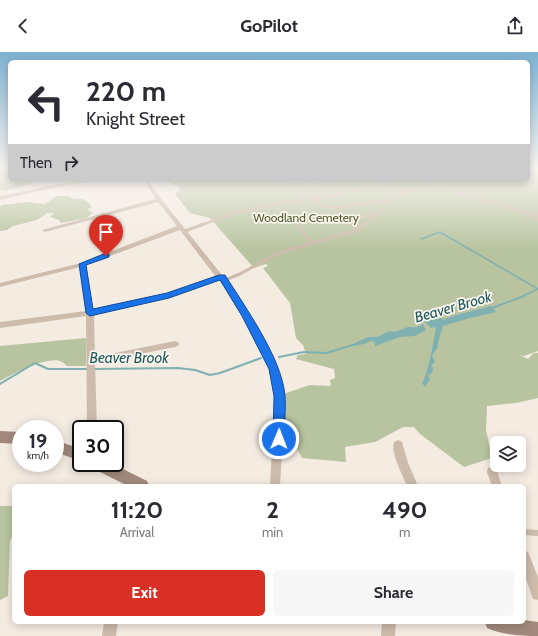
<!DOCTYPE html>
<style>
body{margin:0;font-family:Cabin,sans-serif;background:#f7f7f7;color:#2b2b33;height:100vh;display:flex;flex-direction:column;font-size:15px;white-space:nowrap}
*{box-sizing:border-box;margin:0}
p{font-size:13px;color:#7c7c81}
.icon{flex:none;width:22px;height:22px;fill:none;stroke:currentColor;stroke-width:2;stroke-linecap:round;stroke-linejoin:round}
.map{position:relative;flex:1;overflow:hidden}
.panel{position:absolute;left:12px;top:432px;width:514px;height:140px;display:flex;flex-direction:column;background:#fff;border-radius:6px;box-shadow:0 2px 10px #0003}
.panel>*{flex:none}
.banner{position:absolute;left:8px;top:8px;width:522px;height:122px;border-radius:6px;box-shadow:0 2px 10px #0003;background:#fff;color:#2b2b33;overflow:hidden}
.controls{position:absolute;left:490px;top:384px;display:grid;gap:8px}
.controls a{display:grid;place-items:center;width:36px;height:36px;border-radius:6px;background:#fff;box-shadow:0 2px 10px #0003;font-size:20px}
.speed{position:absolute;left:12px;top:368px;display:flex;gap:8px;font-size:20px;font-weight:700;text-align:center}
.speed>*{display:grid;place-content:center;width:52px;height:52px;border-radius:50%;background:#fff;box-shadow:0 2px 10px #0003;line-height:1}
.speed small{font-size:10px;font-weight:400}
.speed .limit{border:2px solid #111;border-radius:6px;background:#fff;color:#111}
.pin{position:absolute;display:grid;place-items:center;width:34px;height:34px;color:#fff;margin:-41px -17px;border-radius:50% 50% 50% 0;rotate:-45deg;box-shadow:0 0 4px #0007}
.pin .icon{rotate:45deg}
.me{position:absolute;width:44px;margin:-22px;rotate:1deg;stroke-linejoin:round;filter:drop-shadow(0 0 3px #0008)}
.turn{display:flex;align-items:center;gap:14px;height:84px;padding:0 12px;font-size:18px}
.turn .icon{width:52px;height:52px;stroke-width:2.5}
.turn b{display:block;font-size:28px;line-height:34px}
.then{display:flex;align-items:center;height:38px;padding:0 12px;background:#0003;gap:8px;font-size:15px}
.eta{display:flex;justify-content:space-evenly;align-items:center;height:68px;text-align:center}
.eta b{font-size:24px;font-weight:700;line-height:28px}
.button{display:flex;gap:8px;margin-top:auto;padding:8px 12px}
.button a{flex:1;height:46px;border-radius:6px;background:#d93025;color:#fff;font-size:16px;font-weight:700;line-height:46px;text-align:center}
.button a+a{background:#f7f7f7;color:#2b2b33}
header{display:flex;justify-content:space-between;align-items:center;height:52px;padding:0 12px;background:#fff;font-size:18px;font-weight:700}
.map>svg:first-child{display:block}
.green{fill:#b8c4a0}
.water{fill:#7fb0b2}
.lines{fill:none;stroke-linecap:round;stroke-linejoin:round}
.stream-far1{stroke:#7fb0b2;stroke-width:1.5}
.stream{stroke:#7fb0b2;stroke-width:2}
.lane-far2{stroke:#cdbbac;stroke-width:2.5}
.lane-far1{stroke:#cdbbac;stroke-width:3}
.lane{stroke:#cdbbac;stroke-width:6}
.street{fill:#cdbbac;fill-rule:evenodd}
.secondary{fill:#a18a7d;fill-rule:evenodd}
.route{fill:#1a73e8;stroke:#114b97}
.labels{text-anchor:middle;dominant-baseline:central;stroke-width:3.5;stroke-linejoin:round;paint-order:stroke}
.far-park-label{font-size:12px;fill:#4a5a2e;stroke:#fbf5ee}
.water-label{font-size:15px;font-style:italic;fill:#1f5a5e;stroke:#fbf5ee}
</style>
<header><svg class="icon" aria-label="back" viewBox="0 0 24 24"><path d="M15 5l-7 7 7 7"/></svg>GoPilot<svg class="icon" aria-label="share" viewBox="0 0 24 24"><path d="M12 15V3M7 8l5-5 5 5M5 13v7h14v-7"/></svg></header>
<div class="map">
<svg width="538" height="584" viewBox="0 0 538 584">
<rect width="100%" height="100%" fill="#f4ebe1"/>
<g class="green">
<polygon points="0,116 6,116 5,119 10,119 10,128 43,128 6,139 0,138"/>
<polygon points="528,116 538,116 538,299 524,304 519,303 528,307 534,301 538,301 538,346 516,351 487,354 486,378 492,406 464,415 420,382 414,375 403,375 375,390 345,395 346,410 302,406 297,397 299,380 283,372 283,342 310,333 331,334 330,328 335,326 334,317 296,307 298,303 306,302 303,293 296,286 290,251 263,216 268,214 266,212 254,216 210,166 190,161 175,142 180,138 178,135 164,128 528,128"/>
<path d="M56,144H70L72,147C81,145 86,147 92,155L87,157L93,161L86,166L61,171L59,168L50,165L54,161H47L37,168L13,174L7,178L0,179V155L2,153L27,150L45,152Z"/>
<path d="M86,286V314H67C65,312 64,311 62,310C50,302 11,323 0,329V294Z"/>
<polygon points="0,454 14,454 14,479 10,489 8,544 0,548"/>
</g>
<g class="water">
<path d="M491,254L496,260L470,266L443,274L438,290V295L432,303L435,310L431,313L433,316L432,321L428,323L430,327L425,335L422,331C427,326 435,284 436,275L431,276L424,269L441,266L444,268C448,264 481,257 491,254Z"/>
<polygon points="423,272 426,278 415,284 400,285 375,294 375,290 371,289 364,292 354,294 353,292 368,285 377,285 390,279 395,280 408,275 417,275"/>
</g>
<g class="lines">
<g class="stream-far1">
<polyline points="421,187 440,180 538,237"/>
<polyline points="521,245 538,237"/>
</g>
<g class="stream">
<polyline points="492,256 524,244"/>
<polyline points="279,305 304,300 326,301 356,292"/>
<polyline points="94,317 178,316 195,318 210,323 220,321 261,306"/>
<polyline points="0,332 35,311 48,317 88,317"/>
</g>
<g class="lane-far2">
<polyline points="274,128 280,131 308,129"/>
<path d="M306,128C316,161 331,157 360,152C370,150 380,149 391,148"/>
<polyline points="419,128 526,161 538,162"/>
<polyline points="308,134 342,128"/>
<polyline points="528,162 538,168"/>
<polyline points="201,173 236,161 260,155 290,149 317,147 397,128"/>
<polyline points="299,173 298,171 306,169 336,170 358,166 379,160 400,140 447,135 453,128"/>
<polyline points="364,173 378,161"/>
</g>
<g class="lane-far1">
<polyline points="299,172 302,179 313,191"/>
<polyline points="185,179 204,172"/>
<polyline points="225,228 240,222 278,201 355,179 365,172"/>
</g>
<polyline class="lane" points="524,480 538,481"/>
<g class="street">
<polygon points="87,128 102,128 100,129 65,133 0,148 0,144 65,131"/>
<path d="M144,128H148L161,147L222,223H224L225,226L238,242L278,317L285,344L280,434H270L275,344L270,317L231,243L219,228L169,245L94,263L95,305L175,289L178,290L179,292L178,294L175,295L95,311L97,377H87L86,264L0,276V270L86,259L80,215L0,235V231L81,211L177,174L158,150L45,180L42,178L156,147ZM180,178L216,225L168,241L93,258L86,213Z"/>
<path d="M398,388L402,390L408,411L418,434H407C403,424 390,400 394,390Z"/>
<polygon points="492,415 496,416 502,434 492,434 487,420 488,416"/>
<polygon points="524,498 528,500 538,525 538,548 533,547 524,521"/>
<polygon points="104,570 118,570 116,584 102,584"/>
<polygon points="382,570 396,570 395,584 381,584"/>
</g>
<g class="secondary">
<polygon points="0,379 21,380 21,392 0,391"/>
<polygon points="55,388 81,397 81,409 55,400"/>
<polygon points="91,411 111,411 147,429 149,434 128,434 92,416"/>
<path d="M524,568L538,570V584C521,584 503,583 487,576L485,570H524Z"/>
</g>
</g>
<linearGradient id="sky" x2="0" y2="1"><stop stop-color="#7eb2d2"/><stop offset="0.59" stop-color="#faf6f2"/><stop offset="1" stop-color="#faf6f2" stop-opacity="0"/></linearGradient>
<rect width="538" height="197" fill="url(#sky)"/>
<path class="route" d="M106,201L109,202V205L86,213L93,257L167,241L219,223H225C245,255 282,306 285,344C286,358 284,373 284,387L283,391L279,393L275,391L273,387L274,344L269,317L242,264L220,228L169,246L90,264L86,261L79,212Z"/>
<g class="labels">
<g class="far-park-label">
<text x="306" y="165">Woodland Cemetery</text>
</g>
<g class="water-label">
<text transform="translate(453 255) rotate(-16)">Beaver Brook</text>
<text x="129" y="306">Beaver Brook</text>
</g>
</g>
</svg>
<div class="controls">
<a><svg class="icon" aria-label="layers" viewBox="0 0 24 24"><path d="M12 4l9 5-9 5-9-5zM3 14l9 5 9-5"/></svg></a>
</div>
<div class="speed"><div>19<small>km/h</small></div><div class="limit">30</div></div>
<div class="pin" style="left:106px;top:204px;background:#d93025"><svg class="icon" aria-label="arrive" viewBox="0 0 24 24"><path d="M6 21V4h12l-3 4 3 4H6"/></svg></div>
<svg class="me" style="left:279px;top:387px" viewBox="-20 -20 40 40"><circle r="17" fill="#1a73e8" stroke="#fff" stroke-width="3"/><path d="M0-11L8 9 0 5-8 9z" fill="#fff"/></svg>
<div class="banner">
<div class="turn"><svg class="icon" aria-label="left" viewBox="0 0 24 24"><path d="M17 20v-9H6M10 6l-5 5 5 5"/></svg><div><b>220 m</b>Knight Street</div></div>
<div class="then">Then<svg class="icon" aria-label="right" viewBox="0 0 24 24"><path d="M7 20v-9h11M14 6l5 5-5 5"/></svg></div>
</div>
<section class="panel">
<div class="eta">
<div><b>11:20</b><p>Arrival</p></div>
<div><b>2</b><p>min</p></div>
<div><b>490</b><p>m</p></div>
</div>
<div class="button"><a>Exit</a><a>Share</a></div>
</section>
</div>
